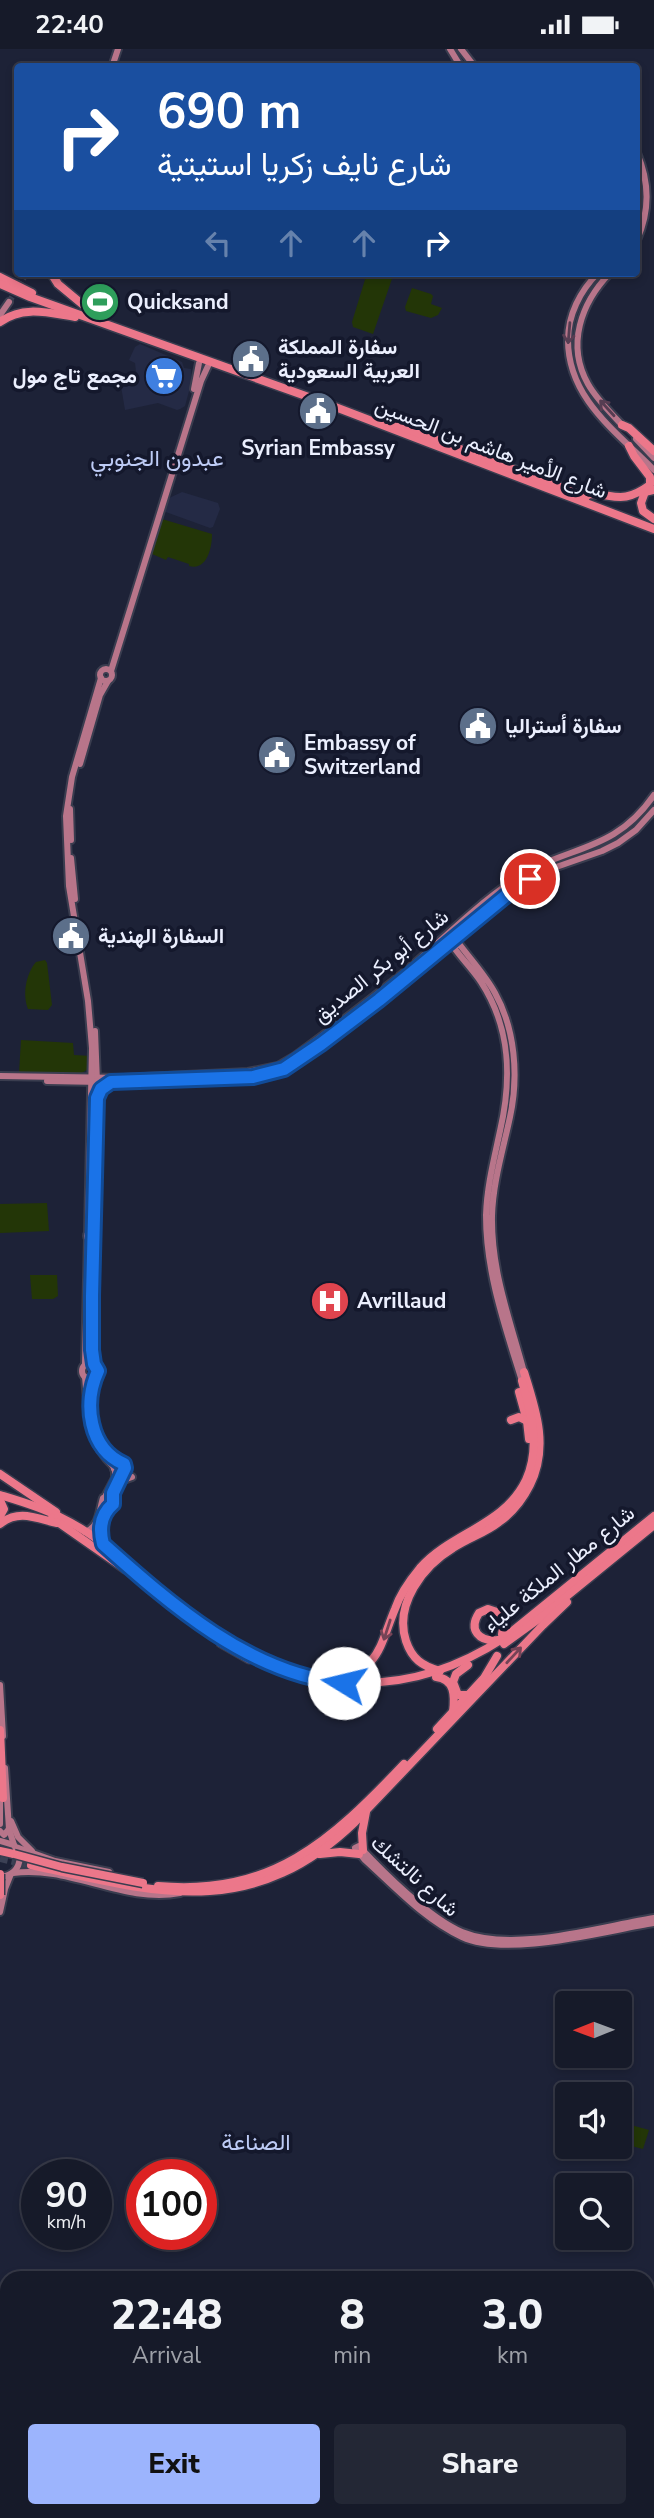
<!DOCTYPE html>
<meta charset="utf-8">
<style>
body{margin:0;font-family:"Nunito Sans",Vazirmatn,sans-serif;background:#232735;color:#f1f3f6;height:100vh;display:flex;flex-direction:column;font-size:26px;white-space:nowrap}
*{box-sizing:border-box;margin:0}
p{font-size:23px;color:#9ea1a8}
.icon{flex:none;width:38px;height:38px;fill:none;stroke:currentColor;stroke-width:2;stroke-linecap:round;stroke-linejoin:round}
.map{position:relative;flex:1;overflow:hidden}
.panel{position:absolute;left:0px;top:2222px;width:654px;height:247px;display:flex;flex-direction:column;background:#161a29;border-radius:21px 21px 0 0;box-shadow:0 4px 10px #0003,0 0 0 2px #353846}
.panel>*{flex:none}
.guide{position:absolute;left:14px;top:14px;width:626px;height:214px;border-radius:7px;box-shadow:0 4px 10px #0003,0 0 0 2px #353846;background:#1a4fa0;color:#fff;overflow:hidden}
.needle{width:46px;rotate:269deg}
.tools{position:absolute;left:555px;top:1942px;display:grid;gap:14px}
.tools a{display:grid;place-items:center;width:77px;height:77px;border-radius:7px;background:#161a29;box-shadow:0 4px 10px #0003,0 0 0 2px #353846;font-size:35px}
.speed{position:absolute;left:21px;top:2110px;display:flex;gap:14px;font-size:35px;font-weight:700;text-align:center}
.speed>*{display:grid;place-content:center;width:91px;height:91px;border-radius:50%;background:#161a29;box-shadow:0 4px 10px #0003,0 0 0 2px #353846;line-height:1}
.speed small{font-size:18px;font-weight:400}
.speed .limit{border:10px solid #d22;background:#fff;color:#111}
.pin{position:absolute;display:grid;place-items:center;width:60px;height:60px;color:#fff;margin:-30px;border:4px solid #fff;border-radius:50%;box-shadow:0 2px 7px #0007}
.me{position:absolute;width:77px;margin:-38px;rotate:279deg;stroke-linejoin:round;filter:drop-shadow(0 0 5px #0008)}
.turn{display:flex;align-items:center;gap:24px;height:147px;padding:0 28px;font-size:32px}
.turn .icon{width:91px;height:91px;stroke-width:2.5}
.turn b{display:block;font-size:49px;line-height:60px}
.lanes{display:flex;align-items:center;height:66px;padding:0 28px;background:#0003;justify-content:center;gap:35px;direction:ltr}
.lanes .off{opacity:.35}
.eta{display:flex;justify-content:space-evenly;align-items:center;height:119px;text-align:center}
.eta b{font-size:42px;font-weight:800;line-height:49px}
.cta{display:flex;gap:14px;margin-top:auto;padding:14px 28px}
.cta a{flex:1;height:80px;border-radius:7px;background:#9cb4fd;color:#111;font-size:28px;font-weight:800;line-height:80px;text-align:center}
.cta a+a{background:#232735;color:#f1f3f6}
.status{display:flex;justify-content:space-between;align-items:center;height:49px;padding:0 35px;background:#161a29;direction:ltr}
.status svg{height:19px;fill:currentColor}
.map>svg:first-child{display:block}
.built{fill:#242a45}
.green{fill:#233607}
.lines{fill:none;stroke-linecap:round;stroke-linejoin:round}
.major-tunnel{stroke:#3c4155;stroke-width:6;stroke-dasharray:6 3;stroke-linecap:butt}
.highway-tunnel{stroke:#3c4155;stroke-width:8;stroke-dasharray:8 4;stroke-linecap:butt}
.major-casing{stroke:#3a3d4f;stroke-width:10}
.highway-casing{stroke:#3a3d4f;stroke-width:11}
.major{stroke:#b8758a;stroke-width:6}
.highway{stroke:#ec778a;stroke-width:8}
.highway-bridge-casing{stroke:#3a3d4f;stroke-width:11;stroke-linecap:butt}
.highway-bridge{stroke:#ec778a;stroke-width:8}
.oneway{stroke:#563d52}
.oneway2{stroke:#754356}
.route-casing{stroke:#114b97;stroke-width:18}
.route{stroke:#1a73e8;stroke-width:12}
.labels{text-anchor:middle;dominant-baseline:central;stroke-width:7;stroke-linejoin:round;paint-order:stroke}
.poi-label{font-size:21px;font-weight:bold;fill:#ebeffe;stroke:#14182c;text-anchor:start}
.street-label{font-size:21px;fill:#ebeffe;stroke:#14182c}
.neighbourhood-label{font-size:23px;fill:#bdcbf5;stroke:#14182c}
</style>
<div class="status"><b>22:40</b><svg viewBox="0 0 49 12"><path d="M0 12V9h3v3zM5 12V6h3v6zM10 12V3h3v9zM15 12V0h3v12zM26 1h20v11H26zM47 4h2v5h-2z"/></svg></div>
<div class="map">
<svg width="654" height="2469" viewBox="0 0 654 2469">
<rect width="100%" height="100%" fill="#1d2237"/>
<g class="built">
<polygon points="140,295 182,313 184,319 191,320 192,331 185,357 180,360 177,361 158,354 125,361 121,337 137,331 135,314 129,311 135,298"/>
<polygon points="182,443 218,454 220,460 213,478 210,479 163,462 167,450"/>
</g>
<g class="green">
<polygon points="367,224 394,224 373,285 353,278 352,273"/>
<polygon points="412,239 431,245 433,247 431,255 442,259 438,266 431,269 406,262 405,258"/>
<path d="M162,470L212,485C212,499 207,522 189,517V515L168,508L166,511L152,505Z"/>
<path d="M45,911L47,914L52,956L48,961L28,960C22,945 26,925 36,913Z"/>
<path d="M21,991L73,994L74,1006L91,1007C89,1018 89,1022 78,1025L19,1024Z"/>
<polygon points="47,1154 49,1182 0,1184 0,1155"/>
<polygon points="30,1226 57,1226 58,1247 53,1250 32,1250"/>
<polygon points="620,2073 649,2081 643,2100 620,2094"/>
</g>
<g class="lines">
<polyline class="major-tunnel" points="9,253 26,225"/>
<polyline class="highway-tunnel" points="0,1809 31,1816"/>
<g class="major-casing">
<g id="major">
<polyline points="450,0 461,18"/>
<polyline points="461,0 475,18"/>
<polyline points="112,18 118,0"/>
<path d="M637,104C650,134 650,162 637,191"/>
<polyline points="637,130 639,150 637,165"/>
<path d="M598,224C580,242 568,266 568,291C568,350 617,383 654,421"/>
<path d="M610,224C581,254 566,296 588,335C597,351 611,364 623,377"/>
<polyline points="26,225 27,224"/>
<polyline points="0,266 9,253"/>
<polyline points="194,340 199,314"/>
<polyline points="636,390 654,409"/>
<circle cx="106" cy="626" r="6"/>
<polyline points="111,622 201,332 208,317"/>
<polyline points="80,715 100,646 108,632"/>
<polyline points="70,760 71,791"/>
<polyline points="71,809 75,850"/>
<polyline points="95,982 97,1033 95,1080"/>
<path d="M0,1027L123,1029L248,1023L278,1017L295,1007C332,980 369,952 405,923C440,893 473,859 511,833C564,795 612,807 654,746"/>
<polyline points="47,1032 101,1033 253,1028 284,1020 379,951 513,841 542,823 602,802 618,794 636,781 654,761"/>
<circle cx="91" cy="1187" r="4"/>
<polyline points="88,1184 92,999 88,952 69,837 66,767 72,728 101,629"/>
<polyline points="92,1212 93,1190"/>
<polyline points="92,1240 94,1315"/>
<circle cx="90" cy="1322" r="8"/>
<polyline points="85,1315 88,1189"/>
<path d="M85,1328C89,1366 84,1389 114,1418"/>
<path d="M522,1332C505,1277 486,1224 486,1166C487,1137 494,1110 500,1082C512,1030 511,979 481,933C473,921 463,911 455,900L456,895L460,896C472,912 486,927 495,944C515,980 519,1027 510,1068C503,1101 493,1133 492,1167C491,1222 510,1271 524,1323"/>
<polyline points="91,1361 92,1337 95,1328"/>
<polyline points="94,1382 105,1402 118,1413"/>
<circle cx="119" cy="1418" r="5.5"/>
<polyline points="118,1433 132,1428"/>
<polyline points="105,1448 115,1429 115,1421"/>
<path d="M85,1483C100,1478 99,1461 103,1449L109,1448L113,1452L110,1459L102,1456"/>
<polyline points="102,1493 101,1475 108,1459"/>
<polyline points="0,1636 3,1687"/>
<polyline points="5,1719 9,1780 14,1796"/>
<polyline points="11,1772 18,1788 32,1802"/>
<polyline points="0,1775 0,1746"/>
<polyline points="0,1782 4,1786 9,1780"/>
<path d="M0,1792L14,1796L20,1808C19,1821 12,1827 0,1828"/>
<polyline points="16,1798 55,1812 109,1823"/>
<path d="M13,1824C69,1816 124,1855 180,1844"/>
<polyline points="0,1863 5,1840 11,1825"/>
<path d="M654,1869C599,1878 514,1904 462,1883C429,1869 383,1823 359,1797L355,1799L365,1811C395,1838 425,1871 462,1888C507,1909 604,1882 654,1874"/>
</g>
</g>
<g class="highway-casing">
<g id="highway">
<polyline points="51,224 58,235 94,265"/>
<polyline points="0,228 32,244"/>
<polyline points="0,235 30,248 317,351 654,480"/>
<path d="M0,273C23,256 49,264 75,268"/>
<polyline points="379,369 586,448"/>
<polyline points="622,376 629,379 654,402"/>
<polyline points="654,441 645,443 641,454 643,462 654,470"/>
<path d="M581,446C612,441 618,459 650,436V428L634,407L629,397"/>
<polyline points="519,1343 527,1372 529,1390"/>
<polyline points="511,1371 519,1368 527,1372"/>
<polyline points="0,1425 56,1463"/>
<path d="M0,1446C20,1452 41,1458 60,1468C112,1493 153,1539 199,1573C296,1645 401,1656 504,1589L654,1467"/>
<polyline points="0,1451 4,1460 0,1467"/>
<polyline points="52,1469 125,1520"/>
<path d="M0,1475C18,1460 36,1469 57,1474"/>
<path d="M498,1591C479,1593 468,1581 479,1564L488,1560L500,1564L504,1574L502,1585"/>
<polyline points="221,1594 249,1610"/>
<polyline points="504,1595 540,1569 654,1476"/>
<polyline points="468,1616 456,1625 453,1633 458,1646 469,1646"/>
<path d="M440,1622C422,1617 412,1610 406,1592C394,1555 423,1517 453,1499C468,1489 485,1484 499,1473C512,1464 523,1450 530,1436C549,1398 536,1361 524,1323"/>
<path d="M436,1628C455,1630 455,1647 453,1663"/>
<path d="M333,1629C380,1622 379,1598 395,1560C400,1545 410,1531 420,1519C452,1483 504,1477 526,1431C541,1398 531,1365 522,1332"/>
<polyline points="437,1680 484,1629 497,1607"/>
<polyline points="0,1681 3,1749"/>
<polyline points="363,1801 362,1784 366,1763"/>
<polyline points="0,1802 14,1805"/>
<polyline points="320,1805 340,1803 359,1805"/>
<path d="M31,1816C156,1844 251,1873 355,1773L543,1576L567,1553"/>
<path d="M158,1837C272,1847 331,1792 404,1715"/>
</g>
</g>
<use href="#major" class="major"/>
<use href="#highway" class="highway"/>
<g class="highway-bridge-casing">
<g id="highway-bridge">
<polyline points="14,1805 62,1818 143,1834"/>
<polyline points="0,1825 0,1846"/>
</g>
</g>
<use href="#highway-bridge" class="highway-bridge"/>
</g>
<defs><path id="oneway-shaft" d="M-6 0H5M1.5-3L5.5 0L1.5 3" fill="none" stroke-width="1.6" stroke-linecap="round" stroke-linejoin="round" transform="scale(1.75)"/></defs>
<g class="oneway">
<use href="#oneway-shaft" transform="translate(569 284) rotate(95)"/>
<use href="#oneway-shaft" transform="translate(607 359) rotate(-132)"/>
</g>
<g class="oneway2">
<use href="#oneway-shaft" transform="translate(387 1581) rotate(108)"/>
<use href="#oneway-shaft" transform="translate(514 1606) rotate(-47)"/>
</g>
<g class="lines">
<g class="route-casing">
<path id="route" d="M344,1634C251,1626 170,1555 103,1495C99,1480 100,1466 113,1455V1444L125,1419L124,1415C89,1400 83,1354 98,1322L94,1315L92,1301V1247L97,1049L101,1040L111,1033L253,1028L284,1020L321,995L379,951L513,841L530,830"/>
</g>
<use href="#route" class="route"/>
</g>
<defs>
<g id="stadium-disc" transform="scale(2.0125)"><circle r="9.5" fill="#2e9e5b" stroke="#14182c"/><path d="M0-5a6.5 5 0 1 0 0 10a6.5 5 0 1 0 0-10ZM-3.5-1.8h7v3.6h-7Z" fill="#fff"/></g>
<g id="civic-disc" transform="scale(2.0125)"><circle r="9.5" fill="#5c6f8a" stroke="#14182c"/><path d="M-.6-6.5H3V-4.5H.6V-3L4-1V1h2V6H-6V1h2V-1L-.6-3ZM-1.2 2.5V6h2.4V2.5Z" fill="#fff"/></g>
<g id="supermarket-disc" transform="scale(2.0125)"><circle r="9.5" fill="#3f7fe0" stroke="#14182c"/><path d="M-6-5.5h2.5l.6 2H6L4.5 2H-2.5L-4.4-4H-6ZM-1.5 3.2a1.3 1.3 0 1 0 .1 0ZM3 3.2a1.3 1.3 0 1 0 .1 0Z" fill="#fff"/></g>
<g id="hospital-disc" transform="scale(2.0125)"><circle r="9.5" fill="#e0444e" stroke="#14182c"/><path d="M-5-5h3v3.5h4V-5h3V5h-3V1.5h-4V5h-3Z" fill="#fff"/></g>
</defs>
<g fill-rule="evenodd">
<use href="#stadium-disc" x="100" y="253"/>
<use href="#civic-disc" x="251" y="310"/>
<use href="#supermarket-disc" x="164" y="327"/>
<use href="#civic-disc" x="318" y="362"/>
<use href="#civic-disc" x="478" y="677"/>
<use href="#civic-disc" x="277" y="706"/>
<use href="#civic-disc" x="71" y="887"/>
<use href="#hospital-disc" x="330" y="1252"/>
</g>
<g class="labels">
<g class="poi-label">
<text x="127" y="253">Quicksand</text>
<text x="278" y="298">سفارة المملكة<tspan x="278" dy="24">العربية السعودية</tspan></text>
<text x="137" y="327" text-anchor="end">مجمع تاج مول</text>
<text x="318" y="399" text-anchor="middle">Syrian Embassy</text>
<text x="505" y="677">سفارة أستراليا</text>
<text x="304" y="694">Embassy of<tspan x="304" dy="24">Switzerland</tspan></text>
<text x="98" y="887">السفارة الهندية</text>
<text x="357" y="1252">Avrillaud</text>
</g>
<g class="street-label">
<text transform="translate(491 399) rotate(21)">شارع الأمير هاشم بن الحسين</text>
<text transform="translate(381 917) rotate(-39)">شارع أبو بكر الصديق</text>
<text transform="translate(559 1520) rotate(-39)">شارع مطار الملكة علياء</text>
<text transform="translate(415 1827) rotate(42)">شارع نالتشك</text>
</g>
<g class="neighbourhood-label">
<text x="157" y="409">عبدون الجنوبي</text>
<text x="256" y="2093">الصناعة</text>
</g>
</g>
</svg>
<div class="tools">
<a><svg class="needle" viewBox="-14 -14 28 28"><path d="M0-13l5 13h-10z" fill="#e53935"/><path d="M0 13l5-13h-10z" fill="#9ea1a8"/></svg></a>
<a><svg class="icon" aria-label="sound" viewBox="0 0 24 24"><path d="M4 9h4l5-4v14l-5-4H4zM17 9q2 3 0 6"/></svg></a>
<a><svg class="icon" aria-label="search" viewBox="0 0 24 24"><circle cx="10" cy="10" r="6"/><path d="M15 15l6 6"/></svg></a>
</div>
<div class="speed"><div>90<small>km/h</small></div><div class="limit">100</div></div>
<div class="pin" style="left:530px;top:830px;background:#d93025"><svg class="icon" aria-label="arrive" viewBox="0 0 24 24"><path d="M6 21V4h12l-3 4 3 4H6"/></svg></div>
<svg class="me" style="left:344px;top:1634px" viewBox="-20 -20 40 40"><circle r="19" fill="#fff"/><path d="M0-13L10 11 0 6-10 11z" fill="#1a73e8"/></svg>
<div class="guide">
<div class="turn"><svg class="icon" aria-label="right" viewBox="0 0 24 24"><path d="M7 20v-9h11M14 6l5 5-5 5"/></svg><div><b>690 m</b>شارع نايف زكريا استيتية</div></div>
<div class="lanes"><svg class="icon off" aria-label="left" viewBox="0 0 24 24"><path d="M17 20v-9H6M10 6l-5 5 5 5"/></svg><svg class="icon off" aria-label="ahead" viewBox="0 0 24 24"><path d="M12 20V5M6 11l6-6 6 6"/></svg><svg class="icon off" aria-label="ahead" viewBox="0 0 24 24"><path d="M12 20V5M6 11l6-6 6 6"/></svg><svg class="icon" aria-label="right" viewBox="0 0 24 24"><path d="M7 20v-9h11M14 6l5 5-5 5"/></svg></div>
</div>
<section class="panel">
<div class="eta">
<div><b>22:48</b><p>Arrival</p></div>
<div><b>8</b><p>min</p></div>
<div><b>3.0</b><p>km</p></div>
</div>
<div class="cta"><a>Exit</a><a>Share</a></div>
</section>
</div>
